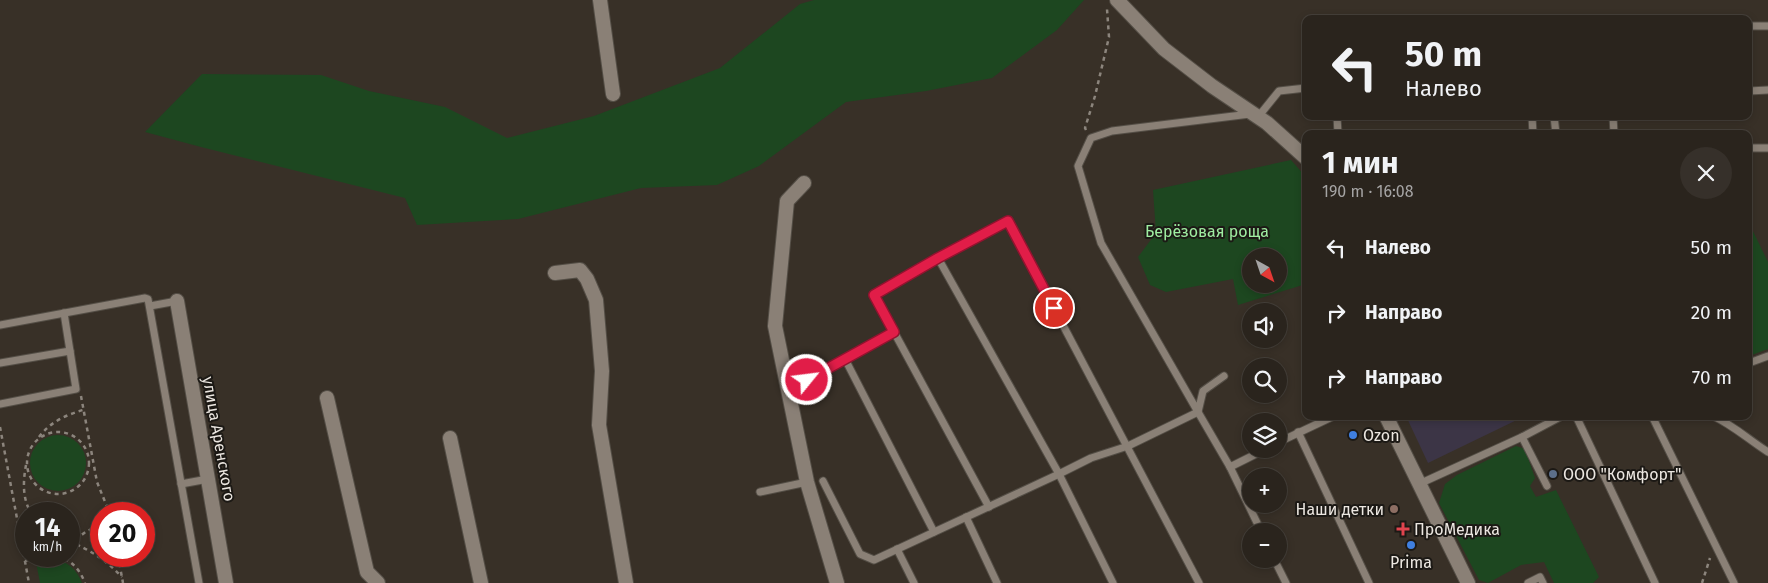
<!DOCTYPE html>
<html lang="ru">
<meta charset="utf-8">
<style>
body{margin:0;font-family:"Fira Sans",sans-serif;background:#36302a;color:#f1f3f6;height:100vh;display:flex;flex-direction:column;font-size:19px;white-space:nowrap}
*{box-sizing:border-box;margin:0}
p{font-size:16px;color:#a5a4a4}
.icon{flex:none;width:28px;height:28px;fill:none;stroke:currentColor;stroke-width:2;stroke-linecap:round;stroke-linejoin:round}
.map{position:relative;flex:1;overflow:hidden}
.drawer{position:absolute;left:1302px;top:130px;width:450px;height:290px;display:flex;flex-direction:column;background:#2a241d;border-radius:10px;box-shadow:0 2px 8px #0003,0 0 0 1px #46413b}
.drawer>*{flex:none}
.top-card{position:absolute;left:1302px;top:15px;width:450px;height:105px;border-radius:10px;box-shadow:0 2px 8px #0003,0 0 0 1px #46413b;background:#2a241d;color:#f1f3f6;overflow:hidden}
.needle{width:32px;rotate:140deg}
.buttons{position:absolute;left:1242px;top:248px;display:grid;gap:10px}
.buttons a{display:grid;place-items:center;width:45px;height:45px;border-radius:50%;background:#2a241d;box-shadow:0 2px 8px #0003,0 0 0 1px #46413b;font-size:25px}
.speed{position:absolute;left:15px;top:502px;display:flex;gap:10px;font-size:25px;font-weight:700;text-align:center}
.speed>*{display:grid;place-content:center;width:65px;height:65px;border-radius:50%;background:#2a241d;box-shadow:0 2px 8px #0003,0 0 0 1px #46413b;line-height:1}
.speed small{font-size:12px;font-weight:400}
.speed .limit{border:8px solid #d22;background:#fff;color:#111}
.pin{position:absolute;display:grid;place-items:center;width:42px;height:42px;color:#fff;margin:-21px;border:2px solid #fff;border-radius:50%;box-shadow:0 1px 5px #0007}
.me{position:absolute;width:55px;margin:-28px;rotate:61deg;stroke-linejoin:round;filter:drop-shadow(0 0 4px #0008)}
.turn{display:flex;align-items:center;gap:18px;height:105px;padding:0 20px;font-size:22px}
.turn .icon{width:65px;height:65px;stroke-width:2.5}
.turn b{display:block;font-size:35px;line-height:42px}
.round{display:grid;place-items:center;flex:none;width:52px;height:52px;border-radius:26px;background:#36302a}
.head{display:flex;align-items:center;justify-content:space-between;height:85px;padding:0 20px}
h1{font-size:30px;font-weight:700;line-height:38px}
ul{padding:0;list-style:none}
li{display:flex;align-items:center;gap:15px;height:65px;padding:0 20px}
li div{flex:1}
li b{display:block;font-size:19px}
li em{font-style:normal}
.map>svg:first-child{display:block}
.education{fill:#3c3546}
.green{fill:#1d4720;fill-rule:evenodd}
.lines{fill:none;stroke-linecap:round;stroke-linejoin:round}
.service-casing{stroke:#544e46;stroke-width:9}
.minor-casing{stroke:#544e46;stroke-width:16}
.path{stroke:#8c857d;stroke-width:2.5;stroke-dasharray:4 4;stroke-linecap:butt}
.service{stroke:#8a8076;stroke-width:7}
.minor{stroke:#8a8076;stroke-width:14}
.route-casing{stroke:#92132f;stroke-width:12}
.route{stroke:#e11d48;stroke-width:9}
.shop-dot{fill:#3f7fe0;stroke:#1c1915;stroke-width:2}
.service-dot{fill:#5c6f8a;stroke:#1c1915;stroke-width:2}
.education-dot{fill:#8d6e63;stroke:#1c1915;stroke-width:2}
.health-dot{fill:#e0444e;stroke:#1c1915;stroke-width:2}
.labels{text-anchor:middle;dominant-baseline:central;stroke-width:4;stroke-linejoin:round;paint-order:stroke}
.park-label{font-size:16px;fill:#9feda1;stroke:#1c1915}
.poi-label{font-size:16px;fill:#ece7e1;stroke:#1c1915;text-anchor:start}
.street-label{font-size:16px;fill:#ece7e1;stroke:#1c1915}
</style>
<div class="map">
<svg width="1768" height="583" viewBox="0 0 1768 583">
<rect width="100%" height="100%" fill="#383027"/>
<polygon class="education" points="1406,416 1525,416 1428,463"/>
<g class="green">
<polygon points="814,0 1084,0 1057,30 992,78 926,91 846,102 759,166 717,185 641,188 518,219 417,225 405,198 201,147 145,132 202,74 321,75 369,91 445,107 507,138 594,116 720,68 800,4"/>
<path d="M1291,160L1306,177V284L1238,305L1233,279L1166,292L1150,285L1138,257L1156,233L1153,190ZM1279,256V284H1251V256Z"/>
<polygon points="1749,223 1768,262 1768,349 1749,356"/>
<circle cx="58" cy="463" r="28"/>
<polygon points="1516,446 1525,449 1535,478 1530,486 1536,497 1556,490 1599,577 1593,583 1554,583 1544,562 1521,565 1488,583 1479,580 1439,503 1445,484 1457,475"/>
<path d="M44,559C62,558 75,565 82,583H40L36,562Z"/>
</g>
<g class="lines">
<g class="service-casing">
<g id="service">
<polyline points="1749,26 1768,26"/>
<polyline points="1749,91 1768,90"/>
<polyline points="1337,116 1338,134"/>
<polyline points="1532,116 1533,134"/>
<polyline points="1554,116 1556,134"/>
<polyline points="1613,116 1614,134"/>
<polyline points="1258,117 1279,91 1306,88"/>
<polyline points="1749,148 1768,148"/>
<polyline points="938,258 874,295 989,507"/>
<polyline points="150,306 177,301"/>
<polyline points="0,325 145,298 148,299 199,583"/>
<polyline points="845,359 894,332"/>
<polyline points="0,363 70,351"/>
<polyline points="1749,363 1768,356"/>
<polyline points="1224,376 1203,391 1198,412 1101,243 1078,166 1091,138 1112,131 1250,114"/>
<polyline points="807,380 845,359 934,532"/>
<polyline points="0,404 76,389 64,313"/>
<polyline points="1576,416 1655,583"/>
<polyline points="1652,416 1734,583"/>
<path d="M1713,416C1733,425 1749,440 1768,452"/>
<polyline points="1298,432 1369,583"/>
<polyline points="1522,437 1547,486"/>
<polyline points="1279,442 1334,416"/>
<polyline points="1230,467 1261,531"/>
<polyline points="823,481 860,554 874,560 1059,474 1091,458 1128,446 1198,412 1230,467 1266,449"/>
<polyline points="181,484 208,479"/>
<polyline points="1419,484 1522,437 1562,416"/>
<polyline points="760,492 807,482"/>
<polyline points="966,517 997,583"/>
<polyline points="897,549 914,583"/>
<polyline points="1274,559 1286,583"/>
<polyline points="1113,583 1059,474 938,258 1008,221 1199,583"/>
<polyline points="1528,583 1540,577 1543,583"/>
</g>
</g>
<g class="minor-casing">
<g id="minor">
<polyline points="600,0 613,94"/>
<polyline points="1117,0 1164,49 1212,86 1267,123 1306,158"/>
<polyline points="804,183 787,201 775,326 807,482 837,583"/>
<polyline points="555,273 580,270 587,279 596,300 602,371 599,425 626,583"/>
<polyline points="177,301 226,583"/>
<polyline points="327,398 367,572 378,583"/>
<polyline points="1386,416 1468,583"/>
<polyline points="450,438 481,583"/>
</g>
</g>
<g class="path">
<polyline points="1086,130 1085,128 1095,96 1109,37 1107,9"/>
<polyline points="81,396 97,482 110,514"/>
<polyline points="0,427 29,583"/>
<circle cx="58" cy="463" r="31"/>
<path d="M39,437C50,422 66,415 83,410"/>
<path d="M26,465C23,481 22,500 32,514"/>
<path d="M69,541C90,550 106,560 122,577"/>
<polyline points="69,544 87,531 101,525"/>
<path d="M57,556C72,560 80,570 85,583"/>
<polyline points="118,556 123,583"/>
<polyline points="25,561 42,556"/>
<polyline points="1702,583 1710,558"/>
</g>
<use href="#service" class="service"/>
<use href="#minor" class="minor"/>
</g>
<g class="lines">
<g class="route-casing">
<polyline id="route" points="807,380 894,332 874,295 938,258 1008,221 1054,308"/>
</g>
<use href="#route" class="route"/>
</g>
<g class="shop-dot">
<circle cx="1353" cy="435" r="5"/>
<circle cx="1411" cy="545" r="5"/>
</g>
<circle class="service-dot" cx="1553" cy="474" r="5"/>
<circle class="education-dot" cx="1394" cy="509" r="5"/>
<path class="health-dot" d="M1400.5 521.5h5v5h5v5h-5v5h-5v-5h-5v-5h5z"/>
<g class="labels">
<g class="park-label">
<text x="1207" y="231">Берёзовая роща</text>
</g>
<g class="poi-label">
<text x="1363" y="435">Ozon</text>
<text x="1563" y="474">ООО "Комфорт"</text>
<text x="1384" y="509" text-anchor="end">Наши детки</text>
<text x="1414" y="529">ПроМедика</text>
<text x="1411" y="562" text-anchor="middle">Prima</text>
</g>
<g class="street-label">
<text transform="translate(219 439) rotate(80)">улица Аренского</text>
</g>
</g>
</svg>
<div class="buttons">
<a><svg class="needle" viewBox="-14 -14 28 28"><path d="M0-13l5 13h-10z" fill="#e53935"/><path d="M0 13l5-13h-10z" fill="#a5a4a4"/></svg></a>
<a><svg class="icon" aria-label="sound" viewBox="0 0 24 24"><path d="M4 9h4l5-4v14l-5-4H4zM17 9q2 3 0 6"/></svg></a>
<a><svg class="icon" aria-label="search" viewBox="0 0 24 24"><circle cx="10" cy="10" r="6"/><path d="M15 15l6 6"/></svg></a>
<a><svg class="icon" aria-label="layers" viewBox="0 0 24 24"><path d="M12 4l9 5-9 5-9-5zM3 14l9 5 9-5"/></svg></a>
<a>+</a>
<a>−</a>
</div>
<div class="speed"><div>14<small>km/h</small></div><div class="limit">20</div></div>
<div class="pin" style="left:1054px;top:308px;background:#d93025"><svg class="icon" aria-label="arrive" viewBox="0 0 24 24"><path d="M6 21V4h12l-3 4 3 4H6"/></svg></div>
<svg class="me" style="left:807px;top:380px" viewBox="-20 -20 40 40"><circle r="17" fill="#e11d48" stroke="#fff" stroke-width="3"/><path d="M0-11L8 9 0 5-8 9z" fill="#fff"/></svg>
<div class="top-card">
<div class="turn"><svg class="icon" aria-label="left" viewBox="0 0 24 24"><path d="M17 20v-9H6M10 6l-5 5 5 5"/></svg><div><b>50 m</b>Налево</div></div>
</div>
<section class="drawer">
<div class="head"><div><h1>1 мин</h1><p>190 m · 16:08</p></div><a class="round"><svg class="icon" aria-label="close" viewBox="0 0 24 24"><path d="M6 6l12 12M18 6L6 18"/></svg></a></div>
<ul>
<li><svg class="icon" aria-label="left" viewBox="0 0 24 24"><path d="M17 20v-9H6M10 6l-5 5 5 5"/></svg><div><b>Налево</b></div><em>50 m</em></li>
<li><svg class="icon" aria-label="right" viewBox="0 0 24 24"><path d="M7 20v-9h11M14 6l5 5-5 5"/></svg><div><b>Направо</b></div><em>20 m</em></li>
<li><svg class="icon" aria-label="right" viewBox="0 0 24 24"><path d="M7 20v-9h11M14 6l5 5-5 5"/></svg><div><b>Направо</b></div><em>70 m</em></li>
</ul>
</section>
</div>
